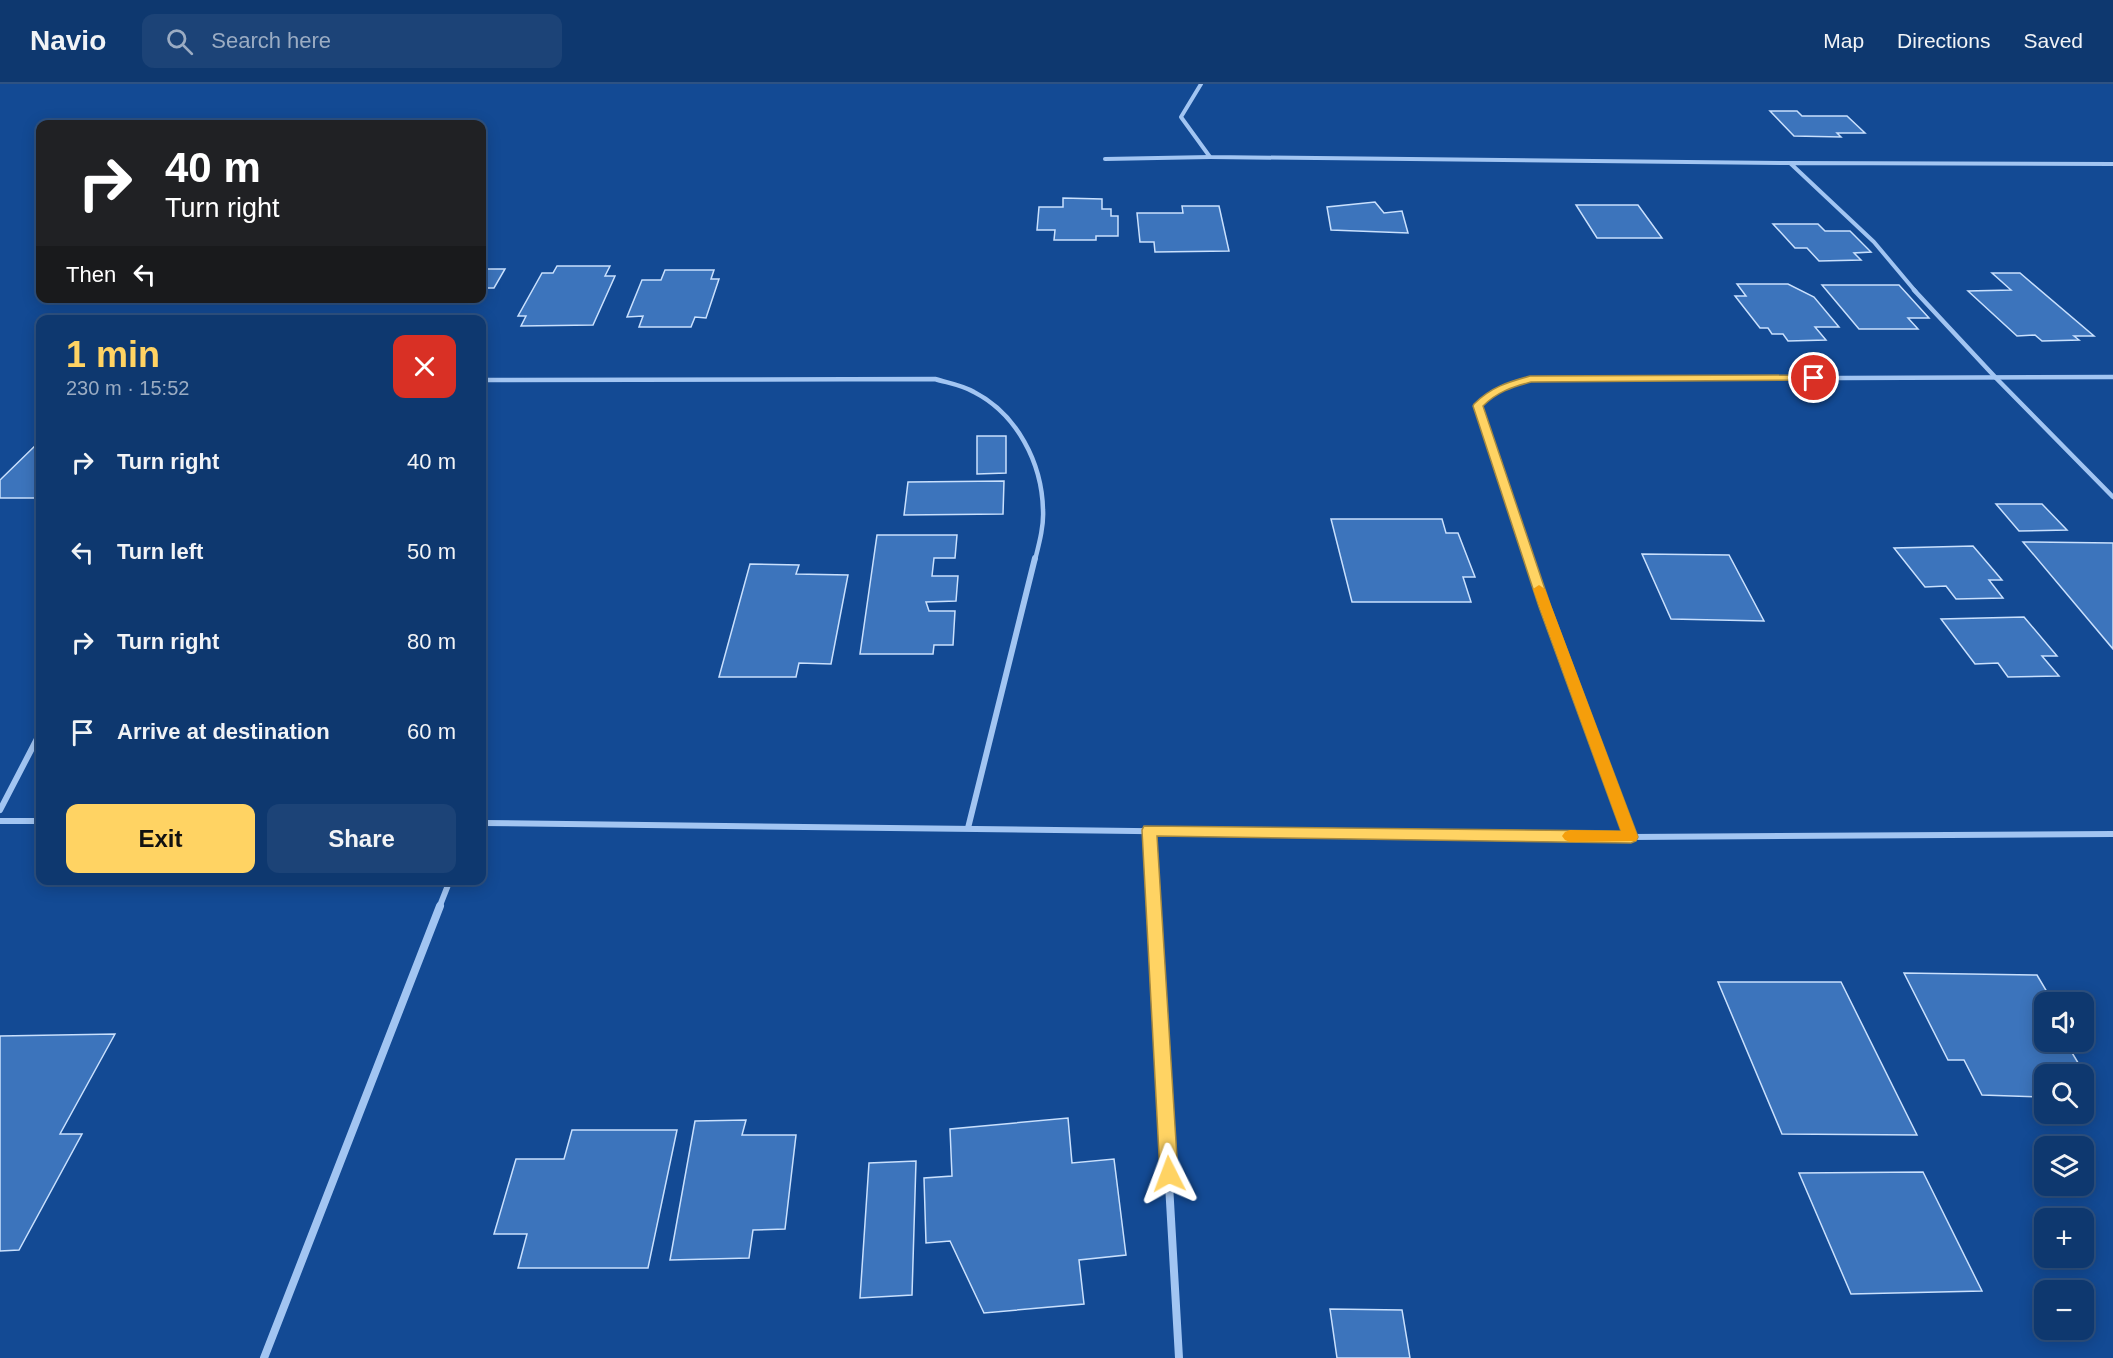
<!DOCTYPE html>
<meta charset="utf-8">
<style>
body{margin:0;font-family:Arial,sans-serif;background:#1c4377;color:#f1f3f6;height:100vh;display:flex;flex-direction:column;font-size:22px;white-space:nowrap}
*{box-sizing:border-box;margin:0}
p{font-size:20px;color:#9bacc3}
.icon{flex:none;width:33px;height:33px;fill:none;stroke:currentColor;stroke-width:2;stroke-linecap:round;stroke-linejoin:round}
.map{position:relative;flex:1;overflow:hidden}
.drawer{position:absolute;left:36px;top:231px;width:450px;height:570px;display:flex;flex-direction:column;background:#0e386f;border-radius:12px;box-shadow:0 3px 15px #0003,0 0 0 2px #2e5282}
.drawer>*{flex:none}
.banner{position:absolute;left:36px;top:36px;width:450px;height:183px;border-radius:12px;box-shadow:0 3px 15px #0003,0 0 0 2px #2e5282;background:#202124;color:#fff;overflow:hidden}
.tools{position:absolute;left:2034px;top:908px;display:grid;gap:12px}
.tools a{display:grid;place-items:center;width:60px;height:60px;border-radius:12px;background:#0e386f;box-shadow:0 3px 15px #0003,0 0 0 2px #2e5282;font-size:30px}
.pin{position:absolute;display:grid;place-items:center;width:51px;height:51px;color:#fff;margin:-26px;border:3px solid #fff;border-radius:50%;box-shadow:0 2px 6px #0007}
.me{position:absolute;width:66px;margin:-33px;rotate:357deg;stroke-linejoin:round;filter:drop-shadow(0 0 4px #0008)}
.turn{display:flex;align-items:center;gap:21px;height:126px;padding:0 30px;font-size:27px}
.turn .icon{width:78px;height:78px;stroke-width:2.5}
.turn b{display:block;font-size:42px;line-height:51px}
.then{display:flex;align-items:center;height:57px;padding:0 30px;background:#0003;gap:12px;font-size:22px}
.round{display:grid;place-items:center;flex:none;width:63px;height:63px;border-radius:12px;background:#1c4377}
.overview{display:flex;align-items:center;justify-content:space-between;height:102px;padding:0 30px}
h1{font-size:36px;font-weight:700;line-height:45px;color:#ffd363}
.action{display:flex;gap:12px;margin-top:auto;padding:12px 30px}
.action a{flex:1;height:69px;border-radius:12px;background:#ffd363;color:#111;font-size:24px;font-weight:700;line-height:69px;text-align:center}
.action a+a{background:#1c4377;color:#f1f3f6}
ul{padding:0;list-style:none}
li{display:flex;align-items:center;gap:18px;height:90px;padding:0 30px}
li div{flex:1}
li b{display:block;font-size:22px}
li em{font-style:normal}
header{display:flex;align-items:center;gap:36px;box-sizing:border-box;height:84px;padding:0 30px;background:#0e386f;border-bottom:2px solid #2e5282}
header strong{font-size:28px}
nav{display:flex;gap:33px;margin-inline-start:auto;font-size:21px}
.search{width:420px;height:54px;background:#1c4377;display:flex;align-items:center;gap:15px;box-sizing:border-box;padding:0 21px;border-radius:12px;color:#9bacc3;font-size:22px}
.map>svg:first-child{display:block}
.building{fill:#3c74bc;stroke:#c9e0fd;stroke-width:1.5}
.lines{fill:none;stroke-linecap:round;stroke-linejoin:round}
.minor-far3{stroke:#a2c5f2;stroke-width:4}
.minor-far2{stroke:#a2c5f2;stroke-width:4.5}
.minor-far1{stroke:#a2c5f2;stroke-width:6}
.minor{stroke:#a2c5f2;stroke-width:8}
.route{fill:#ffd363;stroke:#a68940;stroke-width:1.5}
.slow{fill:#f59e0b}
</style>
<header>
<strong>Navio</strong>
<div class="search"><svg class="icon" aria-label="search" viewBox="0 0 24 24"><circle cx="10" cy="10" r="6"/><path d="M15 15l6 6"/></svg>Search here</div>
<nav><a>Map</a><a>Directions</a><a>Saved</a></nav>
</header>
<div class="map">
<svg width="2113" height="1274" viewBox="0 0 2113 1274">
<rect width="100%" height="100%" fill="#134a94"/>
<g class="building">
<polygon points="1770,27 1797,27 1802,32 1847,32 1865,49 1837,49 1841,53 1794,52"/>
<polygon points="1063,114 1102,115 1102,125 1111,125 1111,132 1118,132 1118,152 1096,152 1096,156 1054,156 1055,146 1037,146 1039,123 1063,123"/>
<polygon points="1375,118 1384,129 1402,127 1408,149 1331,146 1327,123"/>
<polygon points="1576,121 1638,121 1662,154 1597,154"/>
<polygon points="1182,122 1219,122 1229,167 1155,168 1154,158 1140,158 1137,129 1183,129"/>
<polygon points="1773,140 1818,140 1825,147 1850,147 1871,168 1854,169 1861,176 1819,177 1807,164 1795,164"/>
<polygon points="482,180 485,180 482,185 505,185 494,204 482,204"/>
<polygon points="557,182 610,182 605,192 615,192 593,241 521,242 526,232 518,232 542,189 553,189"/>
<polygon points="665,186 714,186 711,195 719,195 706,234 695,233 691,243 639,243 643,232 627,233 642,196 661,196"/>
<polygon points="1992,189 2020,189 2094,252 2074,252 2079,256 2042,257 2035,251 2017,252 1968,207 2011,206"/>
<polygon points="1737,200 1788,200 1814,213 1839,243 1815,243 1826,256 1788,257 1783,250 1772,250 1768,244 1760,244 1735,212 1746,212"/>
<polygon points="1822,201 1899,201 1929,234 1908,234 1918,245 1859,245"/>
<polygon points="977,352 1006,352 1006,389 977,390"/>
<polygon points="40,357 40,414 0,414 0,396"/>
<polygon points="1004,397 1003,430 904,431 908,398"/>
<polygon points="1996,420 2042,420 2067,446 2019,447"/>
<polygon points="1331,435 1442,435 1446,449 1458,449 1475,493 1463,493 1471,518 1352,518"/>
<polygon points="877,451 957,451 955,474 934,474 932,492 958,492 956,517 926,518 929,527 955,527 953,561 934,561 933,570 860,570"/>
<polygon points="2023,458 2113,459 2113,565"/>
<polygon points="1973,462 2002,496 1989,496 2003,514 1956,515 1946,502 1925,503 1894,464"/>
<polygon points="1642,470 1729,471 1764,537 1671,535"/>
<polygon points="750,480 799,481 796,490 848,491 831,580 799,579 796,593 719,593"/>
<polygon points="2024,533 2057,572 2042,572 2059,592 2008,593 1998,579 1975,580 1941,535"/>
<polygon points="1904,889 2037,891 2053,918 2044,918 2044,957 2065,957 2080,982 2042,981 2046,990 2044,990 2044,1013 1982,1011 1964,976 1948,976"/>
<polygon points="1718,898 1841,898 1917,1051 1782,1050"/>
<polygon points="115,950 60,1050 82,1050 19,1166 0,1167 0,952"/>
<polygon points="1068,1034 1072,1079 1114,1075 1126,1171 1079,1176 1084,1220 984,1229 950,1157 926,1159 924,1094 952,1092 950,1045"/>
<polygon points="746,1036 742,1051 796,1051 785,1145 753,1146 749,1174 670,1176 695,1037"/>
<polygon points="572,1046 677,1046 648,1184 518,1184 527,1150 494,1150 516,1075 564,1075"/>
<polygon points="916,1077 912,1211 860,1214 869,1079"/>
<polygon points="1923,1088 1982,1207 1851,1210 1799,1089"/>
<polygon points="1330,1225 1402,1226 1410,1274 1337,1274"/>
</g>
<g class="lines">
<g class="minor-far3">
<polyline points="1201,0 1181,33 1210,73 1790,79"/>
<polyline points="1105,75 1210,73"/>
<polyline points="1916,208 1874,158 1790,79 2113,80"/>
</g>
<g class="minor-far2">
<polyline points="1914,206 1996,294 2113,413"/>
<path d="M482,296L935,295C948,299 962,301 974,308C1017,330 1042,379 1043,426C1044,442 1039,460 1035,476"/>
<path d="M1529,476L1478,322C1493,308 1510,301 1530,295L2113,293"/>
</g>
<g class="minor-far1">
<polyline points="1529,474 1631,753"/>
<polyline points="0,726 40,649"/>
<polyline points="0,737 40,737"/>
<polyline points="482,739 1631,753 2113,750"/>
<polyline points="968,744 1035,474"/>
<polyline points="1149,746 1153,824"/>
<polyline points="439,824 450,796"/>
</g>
<g class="minor">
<polyline points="1153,822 1179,1274"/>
<polyline points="264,1274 440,822"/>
</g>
</g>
<path class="route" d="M1814,291L1818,292V296L1531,298C1512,303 1497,308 1483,322L1551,523L1638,753L1636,757L1631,759L1157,752L1178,1090L1175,1097L1169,1099L1162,1097L1160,1090L1142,746L1144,742L1621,747L1539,523L1473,322L1474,320C1491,303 1508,298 1530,292Z"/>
<polygon class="slow" points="1539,501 1545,505 1638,753 1636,757 1570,758 1565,756 1562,752 1565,748 1570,746 1621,747 1533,505"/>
</svg>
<div class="tools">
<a><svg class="icon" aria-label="sound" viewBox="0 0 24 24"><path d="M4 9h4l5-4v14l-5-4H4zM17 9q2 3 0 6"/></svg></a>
<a><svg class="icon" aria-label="search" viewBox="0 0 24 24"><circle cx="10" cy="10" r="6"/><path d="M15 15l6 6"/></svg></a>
<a><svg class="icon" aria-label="layers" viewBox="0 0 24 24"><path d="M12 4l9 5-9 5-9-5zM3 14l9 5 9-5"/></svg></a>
<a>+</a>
<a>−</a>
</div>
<div class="pin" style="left:1814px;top:294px;background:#d93025"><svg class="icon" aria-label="arrive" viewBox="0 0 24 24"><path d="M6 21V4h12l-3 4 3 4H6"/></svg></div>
<svg class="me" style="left:1169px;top:1090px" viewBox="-20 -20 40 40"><path d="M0-17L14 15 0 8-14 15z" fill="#ffd363" stroke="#fff" stroke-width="4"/></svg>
<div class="banner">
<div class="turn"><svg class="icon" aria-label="right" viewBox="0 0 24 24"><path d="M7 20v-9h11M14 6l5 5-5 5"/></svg><div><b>40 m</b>Turn right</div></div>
<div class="then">Then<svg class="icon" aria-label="left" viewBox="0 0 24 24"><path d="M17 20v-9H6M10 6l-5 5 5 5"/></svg></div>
</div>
<section class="drawer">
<div class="overview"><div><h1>1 min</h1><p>230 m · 15:52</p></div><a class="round" style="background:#d93025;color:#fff"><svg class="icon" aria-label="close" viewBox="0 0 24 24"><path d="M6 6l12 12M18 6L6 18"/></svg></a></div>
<ul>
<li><svg class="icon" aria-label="right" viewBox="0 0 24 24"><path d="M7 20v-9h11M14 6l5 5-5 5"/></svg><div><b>Turn right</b></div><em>40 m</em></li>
<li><svg class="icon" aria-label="left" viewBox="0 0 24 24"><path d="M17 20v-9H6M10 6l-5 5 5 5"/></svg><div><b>Turn left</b></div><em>50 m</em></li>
<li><svg class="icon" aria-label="right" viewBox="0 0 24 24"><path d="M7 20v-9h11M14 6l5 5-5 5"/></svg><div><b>Turn right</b></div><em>80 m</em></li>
<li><svg class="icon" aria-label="arrive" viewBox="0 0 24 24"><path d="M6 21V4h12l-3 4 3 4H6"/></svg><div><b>Arrive at destination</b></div><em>60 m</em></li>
</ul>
<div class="action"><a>Exit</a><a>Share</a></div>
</section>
</div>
